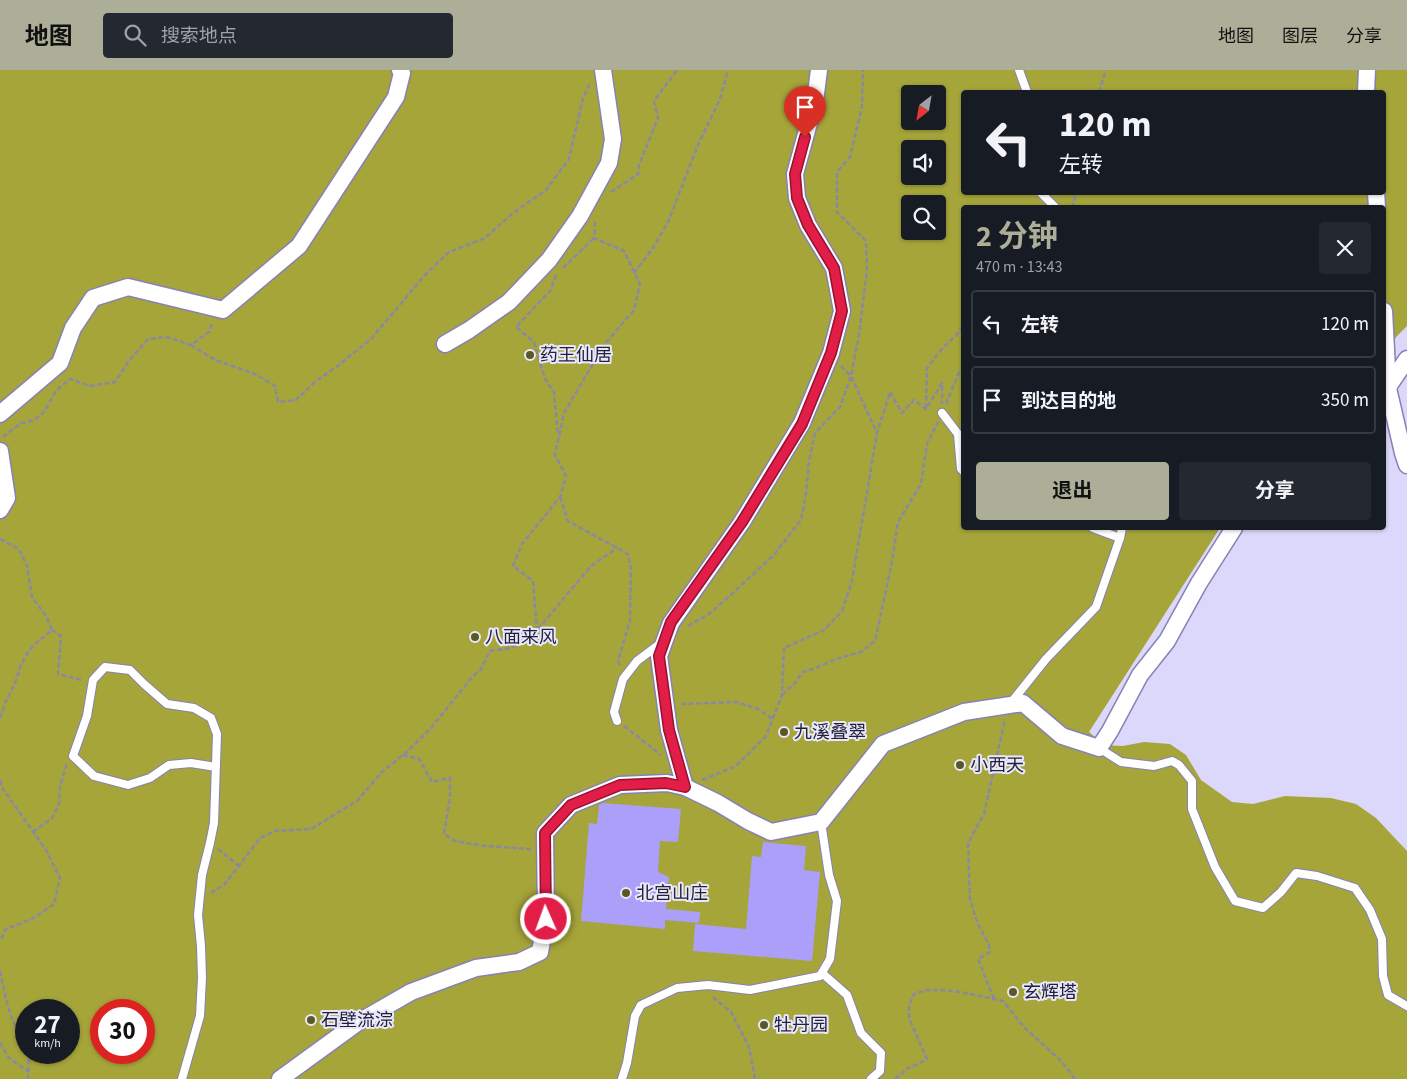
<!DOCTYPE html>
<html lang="zh">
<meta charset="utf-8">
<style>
body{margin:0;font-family:"Source Sans 3","Noto Sans SC",sans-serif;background:#242831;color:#f1f3f6;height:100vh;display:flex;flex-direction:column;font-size:19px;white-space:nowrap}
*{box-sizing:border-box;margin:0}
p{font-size:16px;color:#9ea1a6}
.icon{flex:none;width:28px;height:28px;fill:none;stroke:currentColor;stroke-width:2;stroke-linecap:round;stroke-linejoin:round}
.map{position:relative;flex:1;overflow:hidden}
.drawer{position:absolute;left:961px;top:135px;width:425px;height:325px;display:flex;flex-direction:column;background:#171b24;border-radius:5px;box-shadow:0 1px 4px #0004}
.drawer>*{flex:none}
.banner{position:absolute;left:961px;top:20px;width:425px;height:105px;border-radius:5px;box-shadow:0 1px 4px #0004;background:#171b24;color:#f1f3f6;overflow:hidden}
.needle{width:32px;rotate:211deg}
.controls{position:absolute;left:901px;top:15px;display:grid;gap:10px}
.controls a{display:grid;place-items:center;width:45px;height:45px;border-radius:5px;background:#171b24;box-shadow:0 1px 4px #0004;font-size:25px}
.speed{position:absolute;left:15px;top:929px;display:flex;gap:10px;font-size:25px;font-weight:700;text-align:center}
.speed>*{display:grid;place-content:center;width:65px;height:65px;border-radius:50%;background:#171b24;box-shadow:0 1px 4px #0004;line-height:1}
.speed small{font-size:12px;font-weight:400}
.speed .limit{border:8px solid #d22;background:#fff;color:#111}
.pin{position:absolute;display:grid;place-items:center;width:42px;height:42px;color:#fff;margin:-51px -21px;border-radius:50% 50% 50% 0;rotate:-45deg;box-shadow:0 0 5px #0007}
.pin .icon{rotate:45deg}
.me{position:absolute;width:55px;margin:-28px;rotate:358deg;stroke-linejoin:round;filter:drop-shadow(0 0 4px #0008)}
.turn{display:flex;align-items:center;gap:18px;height:105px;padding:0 15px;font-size:22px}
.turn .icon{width:65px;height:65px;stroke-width:2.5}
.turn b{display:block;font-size:35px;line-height:42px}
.round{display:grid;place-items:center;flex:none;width:52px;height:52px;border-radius:5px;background:#242831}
.head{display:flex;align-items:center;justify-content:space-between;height:85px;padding:0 15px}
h1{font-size:30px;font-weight:700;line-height:38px;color:#adae98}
.cta{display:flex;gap:10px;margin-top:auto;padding:10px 15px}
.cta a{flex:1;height:58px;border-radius:5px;background:#adae98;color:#111;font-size:20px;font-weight:700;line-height:58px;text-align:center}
.cta a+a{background:#242831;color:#f1f3f6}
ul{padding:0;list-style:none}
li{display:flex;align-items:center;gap:15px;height:68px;margin:0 10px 8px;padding:0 5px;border:2px solid #363941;border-radius:5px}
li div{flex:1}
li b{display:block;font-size:19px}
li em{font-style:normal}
header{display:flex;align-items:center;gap:30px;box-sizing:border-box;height:70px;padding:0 25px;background:#adae98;color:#111}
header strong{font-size:24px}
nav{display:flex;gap:28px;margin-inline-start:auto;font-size:18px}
.search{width:350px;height:45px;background:#242831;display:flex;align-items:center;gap:12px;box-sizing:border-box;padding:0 18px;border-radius:5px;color:#9ea1a6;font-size:19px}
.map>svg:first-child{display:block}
.forest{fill:#a6a53a;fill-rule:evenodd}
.building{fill:#ab9ff9}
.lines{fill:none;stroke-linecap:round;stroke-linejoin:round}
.service-casing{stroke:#8781b6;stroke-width:10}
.minor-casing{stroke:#8781b6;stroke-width:19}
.path{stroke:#8a88a5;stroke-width:2.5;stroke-dasharray:5 2.5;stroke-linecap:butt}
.service{stroke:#fff;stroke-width:8}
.minor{stroke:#fff;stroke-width:16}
.route-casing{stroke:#92132f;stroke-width:12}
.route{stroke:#e11d48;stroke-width:9}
.poi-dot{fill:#595926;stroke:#e8e7fe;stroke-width:2}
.labels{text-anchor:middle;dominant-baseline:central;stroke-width:4;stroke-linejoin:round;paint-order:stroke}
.poi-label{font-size:18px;fill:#232136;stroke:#e8e7fe;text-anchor:start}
</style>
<header>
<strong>地图</strong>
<div class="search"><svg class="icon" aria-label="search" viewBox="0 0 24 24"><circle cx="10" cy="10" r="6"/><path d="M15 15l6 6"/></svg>搜索地点</div>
<nav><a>地图</a><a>图层</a><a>分享</a></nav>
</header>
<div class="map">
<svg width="1407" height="1009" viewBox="0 0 1407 1009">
<rect width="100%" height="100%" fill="#dbd8fb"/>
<path class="forest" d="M0,0H1407V256L1397,266L1384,284V138H964V458H1220L1089,662L1104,675L1123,676L1144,672L1170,674L1186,685L1201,710L1232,732L1253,734L1285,726L1331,728L1356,734L1376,748L1407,781V1009H0ZM964,22H1384V122H964ZM910,24H938V51H910ZM910,79H938V106H910ZM910,134H938V161H910ZM26,940H69V982H26ZM101,940H144V982H101Z"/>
<g class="building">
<polygon points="603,733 681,739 678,772 660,771 658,802 669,807 666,839 700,842 699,853 665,850 665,859 581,851 589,753 597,754 599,735"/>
<polygon points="763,772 806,776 804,800 820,802 812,891 693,881 695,854 746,859 752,786 761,787"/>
</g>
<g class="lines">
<g class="service-casing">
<g id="service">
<polyline points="1019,0 1027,22"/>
<polyline points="1040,122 1056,138"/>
<polyline points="942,343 958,364 961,399 964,402"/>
<polyline points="1093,458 1120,468"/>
<polyline points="1010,634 1046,589 1096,537 1120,468 1122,458"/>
<polyline points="617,651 614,642 623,609 637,591 661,573"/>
<polyline points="1099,678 1121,692 1154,696 1172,691 1179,695 1192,711 1192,739 1215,797 1235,831 1263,838 1281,822 1296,803 1317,806 1355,818 1370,840 1382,869 1383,906 1388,925 1407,936"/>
<polyline points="822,903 847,925 861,963 881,983 880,1001 871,1009"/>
<polyline points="182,1009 200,946 202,908 201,876 198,845 202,805 210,773 214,753 217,664 211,648 194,638 167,634 144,614 130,600 105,597 93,610 87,646 73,686 94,706 128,715 150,708 169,695 191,693 216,697"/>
<polyline points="622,1009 627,993 635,946 641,935 677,918 708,915 750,920 820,906 830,889 837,831 829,805 821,752"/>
</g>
</g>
<g class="minor-casing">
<g id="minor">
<polyline points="1366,22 1367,0"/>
<polyline points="1376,122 1377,138"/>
<polyline points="1384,241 1388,318 1403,383 1407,395"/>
<polyline points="445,274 469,260 509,232 549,190 580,146 609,93 613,69 603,0"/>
<polyline points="1386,320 1407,289"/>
<polyline points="0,344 60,293 73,258 93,228 128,217 223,240 299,176 396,27 402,3 400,0"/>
<polyline points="0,381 7,428 0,440"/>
<polyline points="685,717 669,660 659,586 671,553 742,452 802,353 831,283 842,241 834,198 808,155 797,128 795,104 815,31 819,0"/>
<polyline points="280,1009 357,953 411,922 476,898 519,892 540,882 546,849 545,763 571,735 620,715 667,713 685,717 718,733 748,751 771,762 821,752 883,674 964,642 1023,633 1062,666 1099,678 1110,661 1140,605 1167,571 1199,513 1234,458"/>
</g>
</g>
<g class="path">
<polyline points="1099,22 1106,0"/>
<polyline points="611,122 638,104 639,95 658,48 654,31 677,0"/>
<polyline points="1072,138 1076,122"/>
<polyline points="964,176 961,182 964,188"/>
<polyline points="563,198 594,168"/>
<polyline points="634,203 653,178 668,152 698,75 720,29 728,0"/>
<polyline points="556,205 550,221 516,257 534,272 545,309 554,322 558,365"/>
<polyline points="191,275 215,290 255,304 275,316 278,332 296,330 315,312 340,294 371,269 424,206 449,182 485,168 513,143 546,120 569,89 583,28 590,13"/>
<polyline points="841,296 851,306 877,363 890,322 902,343 914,330 926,339 942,313 942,334"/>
<polyline points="946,334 959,302 964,294"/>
<polyline points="926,338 927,298 941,280 959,262 964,254"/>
<polyline points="3,367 21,353 34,350 44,342 56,321 70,309 90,316 115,312 128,292 148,269 167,267 191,275 209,262 213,252"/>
<polyline points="560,427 568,451 628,484 631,498 630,550 618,591 620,596"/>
<polyline points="0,469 19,479 27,496 32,527 46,546 52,560 34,575 28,582 21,595 15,613 5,633 0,648"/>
<polyline points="688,556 709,544 735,521 773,486 801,450 806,423 809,391 815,363 840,337 851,306 859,265 867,200 866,171 837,142 837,102 850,87 862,36 863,0"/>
<polyline points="538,559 591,496 617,478"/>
<polyline points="52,560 61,566 58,604 82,610"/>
<polyline points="782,625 795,613 803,602 815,598 839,588 861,582 875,571 891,497 898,452 921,414 927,374 938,352"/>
<polyline points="681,634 736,632 758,639 773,649"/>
<polyline points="624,656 661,685"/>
<polyline points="403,685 419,689 432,712 450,708 450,727 444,764 455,771 485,776 531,779"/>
<polyline points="0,710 3,719 46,780 60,808 54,834 32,849 6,859 0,871"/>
<polyline points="702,710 736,696 766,666 782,625 784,578 824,560 842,541 852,511 877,363"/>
<polyline points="33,762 52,748 59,734 60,716 67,693"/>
<polyline points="218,779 239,796"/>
<polyline points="211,823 225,814 260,768 275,761 311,759 357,731 382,702 409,680 431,658 472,607 481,599 490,581 511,578 537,561 533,511 513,496 522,474 560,427 566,406 555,385 564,343 604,275 634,240 640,214 624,181 594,168 595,153 593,152"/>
<polyline points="0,901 7,933 12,949 26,979"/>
<polyline points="713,927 731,942 749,977 755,1009"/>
<polyline points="994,929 978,889 990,882 989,875 977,852 970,829 968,773 984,744 1005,649"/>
<polyline points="0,973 9,988 29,1002"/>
<polyline points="28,982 29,986 28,1009"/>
<polyline points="895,1009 908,998 918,994 927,989 909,948 909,935 914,924 926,920 940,920 960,922 1003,931 1024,957 1063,993 1075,1009"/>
</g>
<use href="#service" class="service"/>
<use href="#minor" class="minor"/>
</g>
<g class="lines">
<g class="route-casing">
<polyline id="route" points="546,849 545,763 571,735 620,715 666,713 685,717 669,660 659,586 671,552 742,452 802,354 831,283 842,241 834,198 808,155 797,128 795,104 805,67"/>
</g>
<use href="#route" class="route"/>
</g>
<g class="poi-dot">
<circle cx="530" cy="285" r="5"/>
<circle cx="475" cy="567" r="5"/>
<circle cx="784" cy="662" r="5"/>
<circle cx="960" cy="695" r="5"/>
<circle cx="626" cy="823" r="5"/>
<circle cx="1013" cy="922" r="5"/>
<circle cx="311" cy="950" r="5"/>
<circle cx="764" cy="955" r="5"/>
</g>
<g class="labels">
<g class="poi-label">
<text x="540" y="285">药王仙居</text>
<text x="485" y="567">八面来风</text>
<text x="794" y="662">九溪叠翠</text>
<text x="970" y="695">小西天</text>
<text x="636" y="823">北宫山庄</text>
<text x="1023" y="922">玄辉塔</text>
<text x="321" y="950">石壁流淙</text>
<text x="774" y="955">牡丹园</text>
</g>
</g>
</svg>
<div class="controls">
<a><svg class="needle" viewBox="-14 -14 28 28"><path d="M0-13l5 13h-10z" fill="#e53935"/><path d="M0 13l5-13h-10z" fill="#9ea1a6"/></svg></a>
<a><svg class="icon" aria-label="sound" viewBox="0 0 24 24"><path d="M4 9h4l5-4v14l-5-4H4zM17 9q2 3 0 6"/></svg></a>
<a><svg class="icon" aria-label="search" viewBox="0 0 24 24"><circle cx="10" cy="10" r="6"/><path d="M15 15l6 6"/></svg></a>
</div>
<div class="speed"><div>27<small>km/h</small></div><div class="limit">30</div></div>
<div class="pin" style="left:805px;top:67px;background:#d93025"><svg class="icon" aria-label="arrive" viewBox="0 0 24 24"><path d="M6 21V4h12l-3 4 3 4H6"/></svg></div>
<svg class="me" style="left:546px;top:849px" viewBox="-20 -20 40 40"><circle r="17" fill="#e11d48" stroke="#fff" stroke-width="3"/><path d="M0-11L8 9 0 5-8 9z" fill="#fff"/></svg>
<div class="banner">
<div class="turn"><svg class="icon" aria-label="left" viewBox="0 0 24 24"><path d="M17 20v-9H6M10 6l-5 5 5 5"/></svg><div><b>120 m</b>左转</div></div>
</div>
<section class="drawer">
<div class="head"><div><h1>2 分钟</h1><p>470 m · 13:43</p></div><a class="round"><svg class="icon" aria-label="close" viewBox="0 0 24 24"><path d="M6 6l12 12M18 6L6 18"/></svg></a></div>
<ul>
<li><svg class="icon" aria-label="left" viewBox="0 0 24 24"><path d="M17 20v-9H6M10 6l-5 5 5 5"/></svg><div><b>左转</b></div><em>120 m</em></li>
<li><svg class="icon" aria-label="arrive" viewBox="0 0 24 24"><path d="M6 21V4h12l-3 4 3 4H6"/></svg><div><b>到达目的地</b></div><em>350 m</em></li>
</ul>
<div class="cta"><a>退出</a><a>分享</a></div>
</section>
</div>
